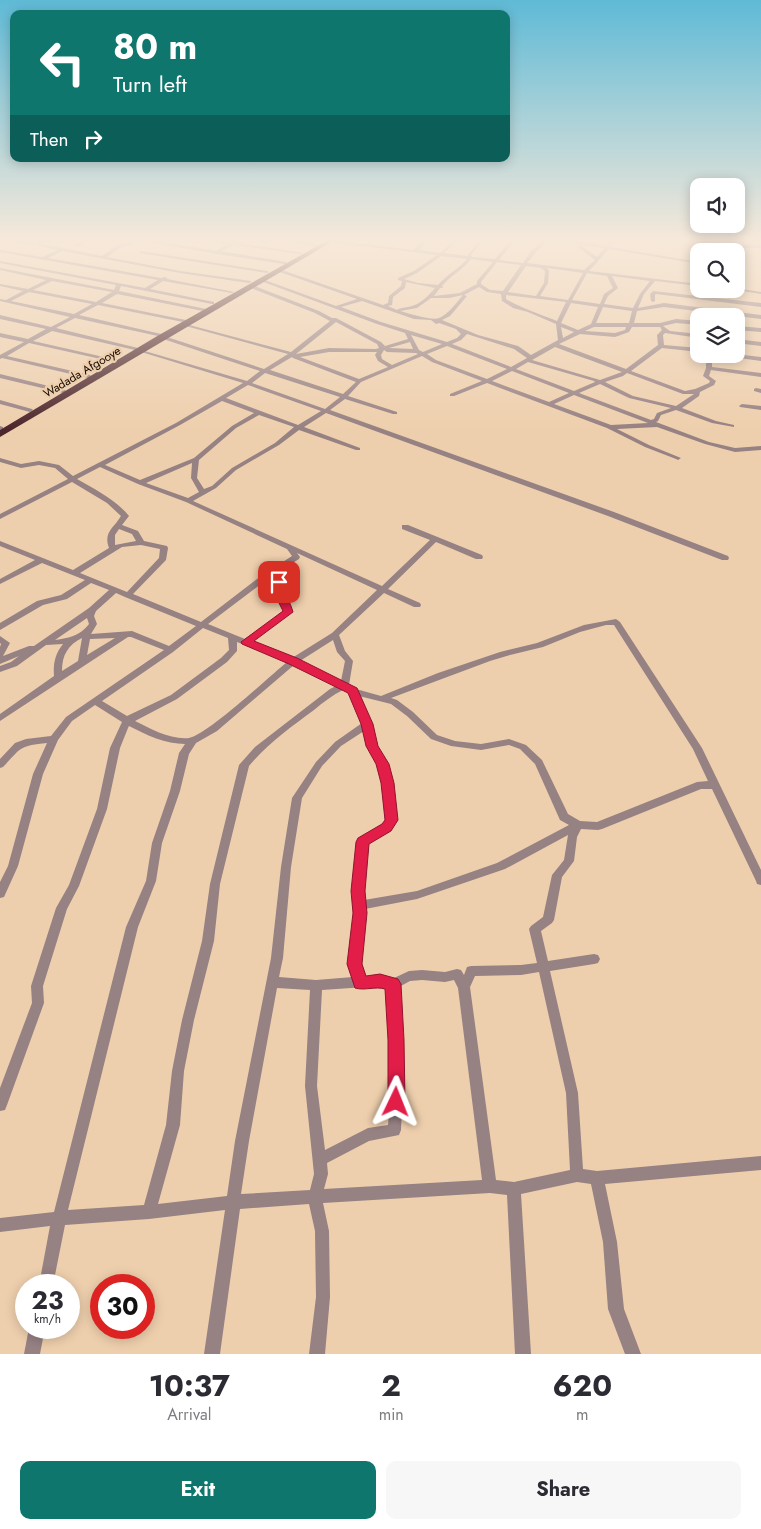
<!DOCTYPE html>
<style>
body{margin:0;font-family:Jost,sans-serif;background:#f7f7f7;color:#2b2b33;height:100vh;display:flex;flex-direction:column;font-size:19px;white-space:nowrap}
*{box-sizing:border-box;margin:0}
p{font-size:16px;color:#7c7c81}
.icon{flex:none;width:28px;height:28px;fill:none;stroke:currentColor;stroke-width:2;stroke-linecap:round;stroke-linejoin:round}
.map{position:relative;height:1354px;overflow:hidden}
.panel{display:flex;flex-direction:column;background:#fff;flex:1}
.panel>*{flex:none}
.hud{position:absolute;left:10px;top:10px;width:500px;height:152px;border-radius:10px;box-shadow:0 2px 12px #0003;background:#0f766e;color:#fff;overflow:hidden}
.fabs{position:absolute;left:690px;top:178px;display:grid;gap:10px}
.fabs a{display:grid;place-items:center;width:55px;height:55px;border-radius:10px;background:#fff;box-shadow:0 2px 12px #0003;font-size:25px}
.speed{position:absolute;left:15px;top:1274px;display:flex;gap:10px;font-size:25px;font-weight:700;text-align:center}
.speed>*{display:grid;place-content:center;width:65px;height:65px;border-radius:50%;background:#fff;box-shadow:0 2px 12px #0003;line-height:1}
.speed small{font-size:12px;font-weight:400}
.speed .limit{border:8px solid #d22;background:#fff;color:#111}
.pin{position:absolute;display:grid;place-items:center;width:42px;height:42px;color:#fff;margin:-21px;border-radius:10px;box-shadow:0 2px 8px #0006}
.me{position:absolute;width:55px;margin:-28px;rotate:2deg;stroke-linejoin:round;filter:drop-shadow(0 0 4px #0008)}
.turn{display:flex;align-items:center;gap:18px;height:105px;padding:0 20px;font-size:22px}
.turn .icon{width:65px;height:65px;stroke-width:2.5}
.turn b{display:block;font-size:35px;line-height:42px}
.then{display:flex;align-items:center;height:48px;padding:0 20px;background:#0003;gap:10px;font-size:19px}
.eta{display:flex;justify-content:space-evenly;align-items:center;height:85px;text-align:center}
.eta b{font-size:30px;font-weight:700;line-height:35px}
.action{display:flex;gap:10px;margin-top:auto;padding:10px 20px}
.action a{flex:1;height:58px;border-radius:10px;background:#0f766e;color:#fff;font-size:20px;font-weight:700;line-height:58px;text-align:center}
.action a+a{background:#f7f7f7;color:#2b2b33}
.map>svg:first-child{display:block}
.lines{fill:none;stroke-linecap:round;stroke-linejoin:round}
.minor{fill:#968183;fill-rule:evenodd}
.highway{fill:#4c262c;fill-rule:evenodd}
.route{fill:#e11d48;stroke:#92132f}
.labels{text-anchor:middle;dominant-baseline:central;stroke-width:4.5;stroke-linejoin:round;paint-order:stroke}
.far-street-label{font-size:12px;fill:#130901;stroke:#eecfad}
</style>
<div class="map">
<svg width="761" height="1354" viewBox="0 0 761 1354">
<rect width="100%" height="100%" fill="#eecfad"/>
<g class="lines">
<g class="minor">
<path d="M0,240L36,243L41,240H45L41,244L102,256L116,246L136,240H148L216,251L228,244L208,241L206,240L232,242L236,240H241L237,243L303,253L301,254L233,245L221,251L286,262V264H284L217,254H215L213,253L141,241L120,248L107,257L180,271L251,281V282L249,283L180,273L62,251L48,258L161,278L165,277L167,278V279L234,292L232,293L163,281L150,289L214,302V304H212L121,286L119,291L206,309L203,311L117,294L102,303L186,320L183,322L98,305L79,315L161,334L158,336L75,318L56,328L138,348L135,350L52,331L33,341L117,360L114,362L29,343L7,356L90,375L91,376L88,378L2,358L0,359V355L24,342L0,337V333L28,339L46,329L0,319V315L51,327L70,317L0,301V299L6,300L23,291L0,286V284L28,289L46,280L0,270V268L114,290L116,285L0,263V261L145,288L158,280L0,252V250L42,257L58,250L37,245L0,241ZM52,281L112,292L96,302L33,290ZM29,292L92,304L74,314L11,301Z"/>
<polygon points="83,240 88,240 79,246 75,246 75,244"/>
<polygon points="279,240 288,240 318,245 316,246"/>
<path d="M327,240L414,250C417,244 423,240 429,240L419,250L440,253L454,240H458L444,253L467,256L480,240H484L471,255L472,257L495,259L511,240H515L499,260L523,263C529,254 538,240 549,240L537,251L527,263L584,270L595,260L579,248V244L563,241L561,240L581,241L606,246L609,240H613L610,247L699,262V264L609,249L589,271L699,284V286L655,281L644,294L638,308L664,303L761,315V319L664,307L637,311L634,323H660L676,319L699,321V325L676,323L663,326L670,331L699,334V338L665,333L663,335L664,345L699,348V352L662,348L631,371L685,391L695,389L709,383L710,381L703,376L706,368V354H712V367L761,373V377L711,370L709,376L716,381L714,385L700,392L699,396L682,408L716,421L734,425V427L712,423L676,410L661,415L658,421L656,422L709,442L735,448L761,446V450L735,452L705,444L657,427L617,429L649,445L681,458L678,460L676,459L645,447L607,428L487,383L454,396H450V394L482,381L432,362L422,356L361,382L348,396L397,412V414H393L345,399L330,410L614,512L728,556L729,558L728,560H722L608,516L326,413L304,427L360,448V450H356L299,430L279,445L236,470L216,488L193,501L382,586L430,540L402,529V525H408L482,555L483,557L482,559H476L436,542L388,589L420,603L421,605L420,607H414L384,593L339,635L345,651L353,661L349,685L356,689L381,696L438,673L500,652L537,643L584,625L616,619L620,622L702,748L761,870V885L757,884L756,881L712,789H701L602,829L598,830L581,829L577,837L574,861L562,877L554,920L552,923L541,931L548,961L594,954L598,955L600,959L598,963L594,964L550,971L578,1093L583,1169L597,1171L761,1156V1170L605,1184L617,1242L624,1309L641,1354H625L608,1309L603,1242L591,1184L577,1182L521,1194L531,1354H515L507,1195L490,1193L323,1203L329,1231L330,1297L325,1354H309L316,1297L315,1231L309,1204L240,1209L220,1354H204L225,1210L149,1219L65,1225L53,1285H39L50,1226L0,1232V1218L54,1212L126,927L146,881L152,843L170,791L179,753L185,744C166,744 146,735 129,726L128,728L120,748L107,809L79,886L67,909L43,986L44,1003L7,1105L5,1110L0,1111V1088L32,1003L31,986L56,908L69,885L97,809L110,748L122,722L95,705L72,721L58,740L43,774L18,866L4,897L0,898V882L8,866L33,774L47,743C19,746 22,747 3,767L0,768V759L15,743L26,739L51,736L66,717L164,650L131,637H128L0,721V714L54,676C53,664 55,654 63,644L46,645L17,666L0,672V666L11,662L19,656L0,664V647L1,644L0,643V636L10,643L3,656L29,646H34L89,608L109,590L91,583L67,599L43,605L0,630V623L37,601L61,595L85,580L42,563L0,584V579L35,560L0,546V541L73,570L109,548C103,532 114,528 121,516L107,503L72,482L0,519V514L68,479L55,468L39,465L21,468L0,462V458L21,464L39,461L59,465L73,476L176,423L243,383L138,351V349L247,381L260,371L160,338V336H164L264,369L288,354L182,325V323L291,352L330,321L315,313L248,287V285H252L319,311L332,318H336L381,342L385,346L408,339L405,333L377,324L258,280L262,279L336,306L357,299L277,271V270L279,269L383,305L388,303L389,296L401,286L402,281L398,280V278L414,271L437,255L329,242ZM583,245L605,248L597,257L583,247ZM441,256L467,259C459,269 446,275 438,285L418,283L404,279L417,273ZM471,259L493,262L477,281V284L460,293L434,296L440,288H443L442,286C451,275 463,270 471,259ZM497,262L521,265L503,291L490,290L481,284V282ZM526,266L541,268L545,271L544,283L536,296L508,292ZM547,268L583,273L568,300L540,296L548,283L549,271ZM587,273L607,276L613,288L604,294L600,304L572,300ZM612,276L650,281L640,294L633,308L604,304L608,296L618,288ZM406,282L435,288C429,295 422,303 412,306C407,308 401,307 397,310L388,306L392,305L393,297L405,288ZM479,287L487,292L501,294L502,301L513,308L528,312L556,324L558,340L531,355L518,346L478,335L442,320L450,316L467,296L464,295ZM463,295C456,303 449,314 439,318C432,321 408,313 400,311L417,308L431,298H449ZM506,295L566,302L557,321C540,314 521,308 506,299ZM362,301L414,319L431,320L436,324L439,323L456,329L461,334L457,338L447,342L381,322L341,307ZM571,303L598,307L591,324L578,330L561,323ZM603,307L632,311L629,323H596ZM336,322L377,344L379,348L376,349L329,348L296,354ZM561,327L574,332L563,338ZM594,327H626L625,330L615,333L585,331ZM632,327H660L662,330L657,335L658,345L626,369L559,344L580,334L615,337L629,332ZM467,334L514,349L527,358L511,367L452,344L461,340ZM411,335L442,344L423,352L419,350ZM410,342L413,349L389,348ZM447,346L507,369L487,379L436,360L427,354ZM555,347L622,372L600,380L532,360ZM384,350L387,352L416,353L418,354L392,365L382,359L381,355ZM329,352H377L375,355L378,361L388,367L359,379L300,357ZM292,357L293,358L356,382L343,394L270,370ZM528,362L594,381L595,382L574,391L516,369ZM512,371L569,393L549,402L492,381ZM265,373L340,397L325,409L252,383ZM627,373L683,394H694L676,406L633,396L605,382L623,376ZM600,384L629,398L671,408L657,413L654,419L651,420L579,393ZM248,385L321,411L298,425L226,398ZM574,395L648,423L611,425L554,404ZM222,401L254,413L232,426L194,458L140,480L105,465L180,425ZM259,415L294,427L275,443L232,468L212,486L204,489L197,478L199,460L236,428ZM192,463L191,478L199,492L188,498L146,483ZM100,467L138,484L186,502L287,549L292,556L261,576L201,622L133,594L166,560L168,548L167,546L144,541L138,531L122,525L129,516C115,499 96,490 77,479ZM119,529L132,534L136,541L115,545V535ZM141,545L160,549L159,558L127,592L80,573L122,547ZM297,553L377,590L332,633L292,658L252,642L292,612L283,593V582L280,571L299,559L300,557ZM273,575L275,582V593L284,611L245,639L208,624ZM116,593L125,597L196,626L169,646L132,631L91,634L97,624L94,616L96,611ZM87,618L89,624C80,636 69,638 55,640ZM606,625H614L693,749L708,781L697,782L597,822L580,821L568,814L542,760L526,745L509,739L481,744L455,741L437,735L413,712L397,700L391,698L490,661L510,655L543,647L580,632ZM203,628L228,638L229,650L221,658L171,695L127,716L102,701L173,652ZM82,638L78,661L62,671C62,655 68,645 82,638ZM115,638L87,655L90,639ZM333,640L337,652L345,661L341,681L300,661ZM237,642L287,662C270,676 207,735 189,738C171,740 151,729 135,721L177,699L227,662L237,651ZM294,665L336,686L330,689L255,747L239,765L210,884L202,941L182,1020L172,1071L166,1125L144,1205L68,1210L138,927L156,881L162,843L180,791L189,754L196,743L217,731ZM343,690L349,693L362,723L335,742L316,762L292,798L281,867L271,958L235,1141L227,1196L158,1204L180,1125L184,1071L194,1020L214,941L220,884L249,766C267,744 291,727 314,710C323,702 333,695 343,690ZM359,696L391,704L407,716L431,739L451,746L481,750L509,745L520,749L535,764L560,820L569,825L497,863L417,891L364,900L363,891L367,844L390,831L396,820L393,783L388,764L377,746L372,724ZM364,731L367,746L378,764L383,783L386,820L382,825L358,839L357,842L353,891L354,913L349,964L353,977L316,980L279,977L283,958L291,867L302,798L322,766L341,746ZM568,835L564,860L552,875L543,917L531,926L529,929L537,963L521,965L471,966L467,967L464,975L461,970L457,969L445,972L422,970L409,971L392,979L380,976L365,977L361,964L365,909L417,899L505,869ZM539,972L566,1093L570,1170L514,1182L496,1180L470,987L475,976L521,975ZM422,980L445,982L454,980L458,988L482,1180L324,1189L328,1174L327,1163L369,1141L399,1135L401,1130L403,1088L399,987L410,981ZM380,986L387,988L391,1088L388,1125L368,1128L325,1150L317,1086L322,990ZM277,988L310,990L305,1086L314,1174L310,1190L241,1194L249,1141Z"/>
<polygon points="702,240 706,240 705,251 701,251"/>
<path d="M752,240H756L752,245L761,246V248H740C741,255 742,262 736,266V247L747,245Z"/>
<polygon points="141,251 267,271 269,272 267,273 139,253"/>
<polygon points="736,288 761,292 761,294 729,289"/>
<polygon points="653,291 761,303 761,307 656,294 655,295 655,301 653,302 651,301 650,294"/>
<polygon points="736,326 761,328 761,332 736,330"/>
<polygon points="736,339 761,342 761,346 736,343"/>
<polygon points="722,354 735,354 761,357 761,361 725,356"/>
<polygon points="0,374 65,390 66,391 63,393 0,378"/>
<polygon points="756,388 761,389 761,393 754,391 754,389"/>
<polygon points="0,400 32,409 33,410 30,412 0,404"/>
<polygon points="742,404 761,406 761,410 740,407 739,406"/>
<polygon points="0,426 3,427 3,429 0,430"/>
<polygon points="29,1328 45,1328 40,1354 24,1354"/>
</g>
<polygon class="highway" points="328,240 335,240 0,437 0,430 159,335"/>
</g>
<linearGradient id="sky" x2="0" y2="1"><stop stop-color="#5fbad6"/><stop offset="0.56" stop-color="#f7e9da"/><stop offset="1" stop-color="#f7e9da" stop-opacity="0"/></linearGradient>
<rect width="761" height="429" fill="url(#sky)"/>
<path class="route" d="M279,579L284,582C284,594 290,601 293,612L254,641L297,658L357,688L373,724L378,746L389,764L394,783L398,820L391,831L369,844L365,891L367,913L362,964L366,976L380,974L398,979L401,984L404,1040L405,1102L402,1108L396,1110L390,1108L388,1102V1040L385,989C375,986 365,991 355,988L347,964L353,913L351,891L356,842L358,838L382,824L385,820L381,783L376,764L366,746L361,724L348,693L289,664L242,644L241,642L283,611L274,593V582Z"/>
<g class="labels">
<g class="far-street-label">
<text transform="translate(82 372) rotate(-31)">Wadada Afgooye</text>
</g>
</g>
</svg>
<div class="fabs">
<a><svg class="icon" aria-label="sound" viewBox="0 0 24 24"><path d="M4 9h4l5-4v14l-5-4H4zM17 9q2 3 0 6"/></svg></a>
<a><svg class="icon" aria-label="search" viewBox="0 0 24 24"><circle cx="10" cy="10" r="6"/><path d="M15 15l6 6"/></svg></a>
<a><svg class="icon" aria-label="layers" viewBox="0 0 24 24"><path d="M12 4l9 5-9 5-9-5zM3 14l9 5 9-5"/></svg></a>
</div>
<div class="speed"><div>23<small>km/h</small></div><div class="limit">30</div></div>
<div class="pin" style="left:279px;top:582px;background:#d93025"><svg class="icon" aria-label="arrive" viewBox="0 0 24 24"><path d="M6 21V4h12l-3 4 3 4H6"/></svg></div>
<svg class="me" style="left:396px;top:1102px" viewBox="-20 -20 40 40"><path d="M0-17L14 15 0 8-14 15z" fill="#e11d48" stroke="#fff" stroke-width="4"/></svg>
<div class="hud">
<div class="turn"><svg class="icon" aria-label="left" viewBox="0 0 24 24"><path d="M17 20v-9H6M10 6l-5 5 5 5"/></svg><div><b>80 m</b>Turn left</div></div>
<div class="then">Then<svg class="icon" aria-label="right" viewBox="0 0 24 24"><path d="M7 20v-9h11M14 6l5 5-5 5"/></svg></div>
</div>
</div>
<section class="panel">
<div class="eta">
<div><b>10:37</b><p>Arrival</p></div>
<div><b>2</b><p>min</p></div>
<div><b>620</b><p>m</p></div>
</div>
<div class="action"><a>Exit</a><a>Share</a></div>
</section>
